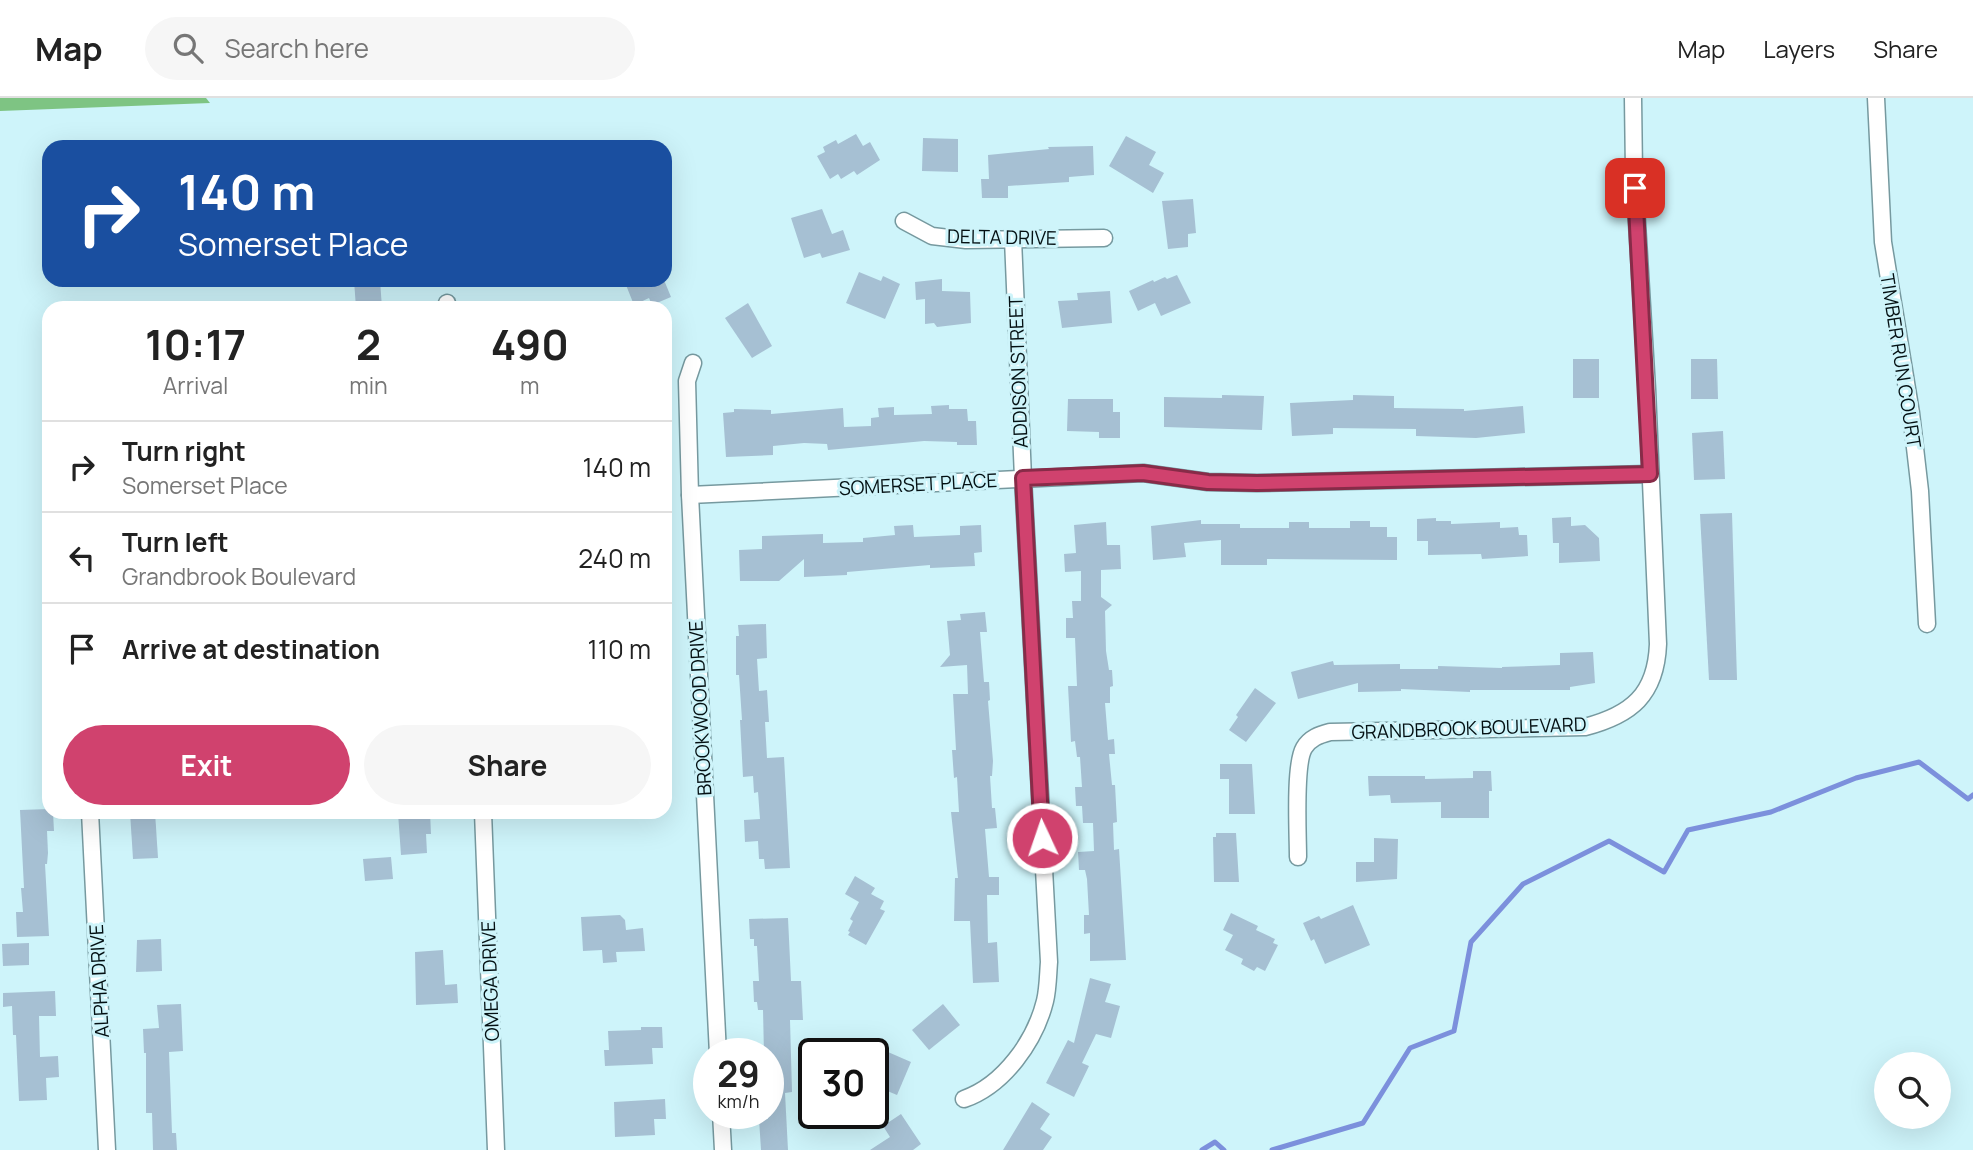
<!DOCTYPE html>
<style>
body{margin:0;font-family:Manrope,sans-serif;background:#f6f6f6;color:#222;height:100vh;display:flex;flex-direction:column;font-size:26px;white-space:nowrap}
*{box-sizing:border-box;margin:0}
p{font-size:23px;color:#767676}
.icon{flex:none;width:38px;height:38px;fill:none;stroke:currentColor;stroke-width:2;stroke-linecap:round;stroke-linejoin:round}
.map{position:relative;flex:1;overflow:hidden}
.details{position:absolute;left:42px;top:203px;width:630px;height:518px;display:flex;flex-direction:column;background:#fff;border-radius:21px;box-shadow:0 7px 28px #0002}
.details>*{flex:none}
.top-card{position:absolute;left:42px;top:42px;width:630px;height:147px;border-radius:21px;box-shadow:0 7px 28px #0002;background:#1a4fa0;color:#fff;overflow:hidden}
.fabs{position:absolute;left:1874px;top:954px;display:grid;gap:14px}
.fabs a{display:grid;place-items:center;width:77px;height:77px;border-radius:50%;background:#fff;box-shadow:0 7px 28px #0002;font-size:35px}
.speed{position:absolute;left:693px;top:940px;display:flex;gap:14px;font-size:35px;font-weight:700;text-align:center}
.speed>*{display:grid;place-content:center;width:91px;height:91px;border-radius:50%;background:#fff;box-shadow:0 7px 28px #0002;line-height:1}
.speed small{font-size:18px;font-weight:400}
.speed .limit{border:4px solid #111;border-radius:10px;background:#fff;color:#111}
.pin{position:absolute;display:grid;place-items:center;width:60px;height:60px;color:#fff;margin:-30px;border-radius:14px;box-shadow:0 4px 10px #0006}
.me{position:absolute;width:77px;margin:-38px;rotate:357deg;stroke-linejoin:round;filter:drop-shadow(0 0 5px #0008)}
.turn{display:flex;align-items:center;gap:24px;height:147px;padding:0 21px;font-size:32px}
.turn .icon{width:91px;height:91px;stroke-width:2.5}
.turn b{display:block;font-size:49px;line-height:60px}
.eta{display:flex;justify-content:space-evenly;align-items:center;height:119px;text-align:center}
.eta b{font-size:42px;font-weight:700;line-height:49px}
.cta{display:flex;gap:14px;margin-top:auto;padding:14px 21px}
.cta a{flex:1;height:80px;border-radius:42px;background:#d0426e;color:#fff;font-size:28px;font-weight:700;line-height:80px;text-align:center}
.cta a+a{background:#f6f6f6;color:#222}
ul{padding:0;list-style:none}
li{display:flex;align-items:center;gap:21px;height:91px;padding:0 21px;border-top:2px solid #e0e0e0}
li div{flex:1}
li b{display:block;font-size:26px}
li em{font-style:normal}
header{display:flex;align-items:center;gap:42px;box-sizing:border-box;height:98px;padding:0 35px;background:#fff;border-bottom:2px solid #e0e0e0}
header strong{font-size:33px}
nav{display:flex;gap:38px;margin-inline-start:auto;font-size:24px}
.search{width:490px;height:63px;background:#f6f6f6;display:flex;align-items:center;gap:18px;box-sizing:border-box;padding:0 24px;border-radius:38px;color:#767676;font-size:26px}
.map>svg:first-child{display:block}
.forest{fill:#7ec483}
.lines{fill:none;stroke-linecap:round;stroke-linejoin:round}
.stream{stroke:#7c90dc;stroke-width:5}
.building{fill:#a6c0d3}
.street-casing{stroke:#76999f;stroke-width:19}
.street{stroke:#fff;stroke-width:16}
.route-casing{stroke:#872b48;stroke-width:18}
.route{stroke:#d0426e;stroke-width:12}
.labels{text-anchor:middle;dominant-baseline:central;stroke-width:6;stroke-linejoin:round;paint-order:stroke}
.street-label{font-size:19px;fill:#041013;stroke:#cef4fa}
</style>
<header>
<strong>Map</strong>
<div class="search"><svg class="icon" aria-label="search" viewBox="0 0 24 24"><circle cx="10" cy="10" r="6"/><path d="M15 15l6 6"/></svg>Search here</div>
<nav><a>Map</a><a>Layers</a><a>Share</a></nav>
</header>
<div class="map">
<svg width="1973" height="1052" viewBox="0 0 1973 1052">
<rect width="100%" height="100%" fill="#cef4fa"/>
<polygon class="forest" points="0,0 206,0 210,5 0,13"/>
<g class="lines">
<g class="stream">
<polyline points="1202,1052 1215,1044 1224,1052"/>
<polyline points="1272,1052 1363,1025 1410,950 1454,933 1471,844 1523,786 1609,743 1664,774 1688,732 1771,714 1856,680 1919,664 1968,701 1973,697"/>
</g>
</g>
<g class="building">
<polygon points="856,36 863,48 870,44 880,62 857,77 854,73 841,81 838,76 830,81 817,58 825,54 823,49 836,42 838,46"/>
<polygon points="1126,38 1156,54 1149,67 1164,75 1153,95 1109,68"/>
<polygon points="923,40 958,41 958,74 922,73"/>
<polygon points="1093,48 1094,77 1069,79 1069,84 1008,88 1008,100 982,100 981,81 989,81 988,57 1049,51 1048,49"/>
<polygon points="1193,101 1196,135 1188,136 1188,149 1168,151 1162,103"/>
<polygon points="822,111 832,136 843,132 850,152 822,160 820,155 804,160 791,120"/>
<polygon points="859,174 881,183 883,178 900,186 885,221 846,205"/>
<polygon points="1177,177 1191,205 1161,218 1155,205 1138,213 1129,193 1153,182 1154,184 1165,179 1167,181"/>
<polygon points="942,181 942,193 970,194 971,225 937,229 934,225 925,226 925,201 916,202 915,184"/>
<polygon points="354,182 380,182 382,210 356,210"/>
<polygon points="624,182 664,182 671,199 652,207 649,200 634,207"/>
<polygon points="1110,193 1112,225 1062,230 1058,203 1078,202 1077,195"/>
<polygon points="748,205 772,248 752,260 725,220"/>
<rect x="1573" y="261" width="26" height="39"/>
<polygon points="1691,261 1717,261 1718,301 1691,301"/>
<polygon points="1222,297 1264,298 1262,332 1164,329 1164,299 1222,300"/>
<polygon points="1353,297 1394,298 1394,310 1464,311 1464,313 1523,308 1525,335 1476,340 1416,338 1416,331 1333,330 1333,336 1292,338 1290,305 1353,302"/>
<polygon points="1068,301 1113,301 1113,314 1120,314 1120,340 1099,340 1099,334 1067,333"/>
<polygon points="949,307 949,311 967,311 968,323 976,323 977,347 957,347 957,344 924,343 828,352 827,346 804,345 773,348 773,357 726,359 723,315 734,314 734,311 771,312 771,316 843,310 844,329 871,328 871,320 879,319 878,310 894,309 894,317 932,316 931,308"/>
<polygon points="1723,333 1725,381 1694,382 1692,335"/>
<polygon points="1732,415 1737,582 1709,582 1700,416"/>
<polygon points="1571,419 1571,428 1585,427 1599,440 1600,463 1559,465 1559,445 1553,445 1552,420"/>
<polygon points="1436,420 1436,423 1451,423 1451,426 1500,424 1500,430 1518,429 1519,437 1527,437 1528,458 1482,461 1481,456 1428,457 1428,443 1417,443 1417,421"/>
<polygon points="1201,422 1201,426 1240,426 1240,430 1289,430 1289,424 1309,424 1309,430 1350,430 1350,423 1370,423 1370,429 1387,429 1387,439 1397,439 1397,462 1267,461 1267,467 1221,467 1221,442 1184,445 1186,459 1153,462 1151,428"/>
<polygon points="1106,424 1107,447 1120,447 1121,471 1101,472 1101,499 1112,507 1105,513 1106,553 1109,572 1112,572 1113,588 1110,589 1110,605 1105,605 1108,642 1114,641 1115,656 1109,656 1112,687 1115,687 1117,724 1113,725 1114,752 1119,751 1126,862 1090,863 1090,835 1084,836 1084,817 1089,817 1087,781 1085,772 1079,772 1078,754 1094,753 1093,725 1083,725 1082,708 1076,708 1075,689 1082,689 1080,659 1077,659 1075,643 1071,644 1068,588 1077,588 1075,540 1066,540 1066,520 1073,520 1072,503 1081,503 1081,473 1065,474 1064,456 1076,455 1074,427"/>
<polygon points="913,427 914,439 960,437 960,428 981,427 982,454 974,455 975,468 930,470 930,467 847,474 847,477 804,479 804,461 779,483 740,483 739,452 762,451 762,438 823,436 823,445 863,444 863,440 895,437 894,428"/>
<polygon points="985,514 987,534 980,534 984,584 989,584 990,602 988,603 993,663 992,678 990,678 992,710 995,710 997,730 985,731 989,779 999,779 999,797 987,797 988,845 997,844 999,884 973,885 970,823 954,823 955,780 958,780 951,714 959,714 957,679 954,680 952,652 956,652 953,596 968,596 967,567 940,569 950,557 947,523 961,522 960,516"/>
<polygon points="766,526 767,560 757,561 759,593 767,592 769,624 765,624 767,660 784,659 790,770 765,771 764,761 759,761 758,743 745,744 744,722 760,721 758,694 754,695 753,678 743,679 740,622 742,622 739,577 736,577 736,538 739,538 738,527"/>
<polygon points="1593,554 1595,585 1570,589 1570,592 1470,592 1470,594 1401,591 1401,593 1358,594 1358,585 1298,601 1291,574 1333,563 1334,567 1400,566 1400,571 1438,571 1438,568 1502,570 1502,569 1560,567 1560,555"/>
<polygon points="1255,590 1276,605 1246,644 1229,632 1238,619 1236,617"/>
<polygon points="1220,666 1252,666 1255,716 1229,716 1229,681 1220,681"/>
<polygon points="1473,673 1491,673 1492,693 1489,693 1489,720 1441,720 1441,704 1391,705 1390,697 1369,698 1368,678 1425,678 1425,681 1473,680"/>
<polygon points="49,711 49,714 53,714 54,733 47,733 48,755 47,766 45,766 49,838 17,839 16,814 23,814 21,790 24,790 20,712"/>
<polygon points="130,714 155,714 158,760 133,761"/>
<polygon points="430,714 431,736 426,736 427,755 401,757 398,715"/>
<polygon points="1216,735 1236,735 1239,784 1214,784 1213,739 1216,739"/>
<polygon points="1374,740 1398,741 1397,781 1356,784 1356,764 1374,764"/>
<polygon points="391,759 393,781 365,783 363,761"/>
<polygon points="855,778 875,790 871,796 884,803 880,811 885,813 866,847 848,837 850,834 848,833 853,823 850,821 859,804 845,796"/>
<polygon points="1353,807 1370,847 1325,866 1314,841 1311,843 1303,825 1319,818 1321,821"/>
<polygon points="1231,815 1258,828 1256,832 1275,841 1273,845 1278,847 1265,873 1257,869 1254,873 1241,866 1243,861 1225,852 1233,837 1223,832"/>
<polygon points="620,817 625,822 626,832 643,830 645,853 616,854 617,864 603,865 602,852 583,853 581,819"/>
<polygon points="788,820 791,883 801,883 803,922 790,922 792,994 785,995 788,1052 761,1052 759,1021 768,1021 768,956 764,956 763,912 758,912 757,904 754,904 753,883 759,883 757,848 754,848 754,841 750,841 749,821"/>
<polygon points="161,841 162,873 136,874 137,842"/>
<polygon points="29,845 29,867 3,868 2,846"/>
<polygon points="443,852 445,887 457,886 458,905 416,907 415,854"/>
<polygon points="1090,880 1111,886 1105,904 1120,908 1111,940 1096,936 1082,965 1089,968 1074,999 1046,985 1068,942 1074,945"/>
<polygon points="55,893 56,918 39,918 40,959 58,958 59,979 46,980 47,1002 19,1003 16,937 13,937 12,908 3,909 3,895"/>
<polygon points="181,906 183,953 169,954 172,1035 176,1035 177,1052 153,1052 152,1015 146,1015 146,955 144,955 143,931 159,930 157,907"/>
<polygon points="943,906 960,927 929,952 912,932"/>
<polygon points="641,929 662,929 663,950 652,950 653,966 605,968 604,952 609,952 608,933 641,932"/>
<polygon points="881,951 911,964 897,997 873,987 873,969"/>
<polygon points="665,1001 666,1021 654,1021 655,1037 615,1039 614,1004"/>
<polygon points="1032,1004 1050,1016 1040,1031 1052,1039 1043,1052 1003,1052"/>
<polygon points="901,1016 921,1046 913,1052 870,1052 890,1039 883,1028"/>
</g>
<g class="lines">
<g class="street-casing">
<g id="street">
<polyline points="1876,0 1883,144 1911,315 1920,393 1927,526"/>
<polyline points="904,123 932,138 966,142 1104,140"/>
<polyline points="447,205 448,210"/>
<polyline points="693,265 687,283 690,397 718,956"/>
<polyline points="690,397 1143,375 1208,384 1257,385 1650,376"/>
<polyline points="90,714 107,1052"/>
<polyline points="483,714 496,1052"/>
<path d="M1298,759C1298,737 1294,667 1304,650C1310,640 1319,637 1330,634L1585,629C1631,617 1656,597 1658,546L1647,291L1634,75L1633,0"/>
<path d="M964,1001C1004,987 1035,943 1045,903C1048,891 1048,876 1049,864L1023,380L1013,141"/>
<polyline points="721,1015 723,1052"/>
</g>
</g>
<use href="#street" class="street"/>
</g>
<g class="lines">
<g class="route-casing">
<polyline id="route" points="1042,740 1023,380 1143,375 1208,384 1257,385 1650,376 1635,90"/>
</g>
<use href="#route" class="route"/>
</g>
<g class="labels">
<g class="street-label">
<text transform="translate(1002 139) rotate(1)">DELTA DRIVE</text>
<text transform="translate(1901 263) rotate(81)">TIMBER RUN COURT</text>
<text transform="translate(1018 274) rotate(-92)">ADDISON STREET</text>
<text transform="translate(918 386) rotate(-3)">SOMERSET PLACE</text>
<text transform="translate(700 610) rotate(-93)">BROOKWOOD DRIVE</text>
<text transform="translate(1469 630) rotate(-2)">GRANDBROOK BOULEVARD</text>
<text transform="translate(99 883) rotate(-93)">ALPHA DRIVE</text>
<text transform="translate(490 883) rotate(-92)">OMEGA DRIVE</text>
</g>
</g>
</svg>
<div class="fabs">
<a><svg class="icon" aria-label="search" viewBox="0 0 24 24"><circle cx="10" cy="10" r="6"/><path d="M15 15l6 6"/></svg></a>
</div>
<div class="speed"><div>29<small>km/h</small></div><div class="limit">30</div></div>
<div class="pin" style="left:1635px;top:90px;background:#d93025"><svg class="icon" aria-label="arrive" viewBox="0 0 24 24"><path d="M6 21V4h12l-3 4 3 4H6"/></svg></div>
<svg class="me" style="left:1042px;top:740px" viewBox="-20 -20 40 40"><circle r="17" fill="#d0426e" stroke="#fff" stroke-width="3"/><path d="M0-11L8 9 0 5-8 9z" fill="#fff"/></svg>
<div class="top-card">
<div class="turn"><svg class="icon" aria-label="right" viewBox="0 0 24 24"><path d="M7 20v-9h11M14 6l5 5-5 5"/></svg><div><b>140 m</b>Somerset Place</div></div>
</div>
<section class="details">
<div class="eta">
<div><b>10:17</b><p>Arrival</p></div>
<div><b>2</b><p>min</p></div>
<div><b>490</b><p>m</p></div>
</div>
<ul>
<li><svg class="icon" aria-label="right" viewBox="0 0 24 24"><path d="M7 20v-9h11M14 6l5 5-5 5"/></svg><div><b>Turn right</b><p>Somerset Place</p></div><em>140 m</em></li>
<li><svg class="icon" aria-label="left" viewBox="0 0 24 24"><path d="M17 20v-9H6M10 6l-5 5 5 5"/></svg><div><b>Turn left</b><p>Grandbrook Boulevard</p></div><em>240 m</em></li>
<li><svg class="icon" aria-label="arrive" viewBox="0 0 24 24"><path d="M6 21V4h12l-3 4 3 4H6"/></svg><div><b>Arrive at destination</b></div><em>110 m</em></li>
</ul>
<div class="cta"><a>Exit</a><a>Share</a></div>
</section>
</div>
